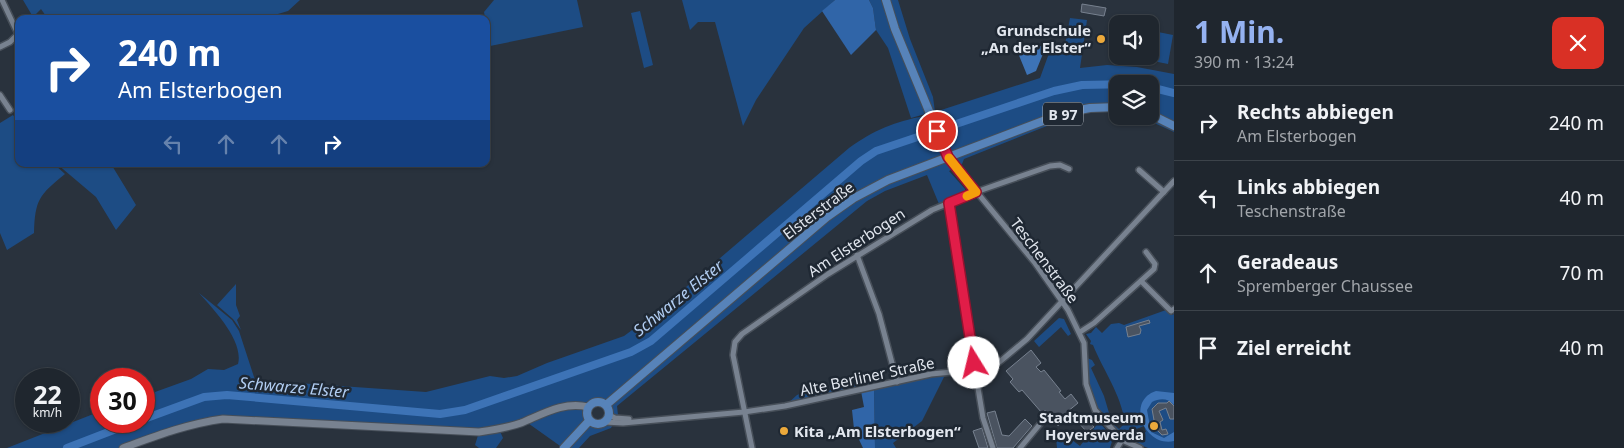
<!DOCTYPE html>
<html lang="de">
<meta charset="utf-8">
<style>
body{margin:0;font-family:"Noto Sans",sans-serif;background:#2c323a;color:#f1f3f6;height:100vh;display:flex;flex-direction:column;font-size:19px;white-space:nowrap}
*{box-sizing:border-box;margin:0}
p{font-size:16px;color:#a1a5aa}
.icon{flex:none;width:28px;height:28px;fill:none;stroke:currentColor;stroke-width:2;stroke-linecap:round;stroke-linejoin:round}
.map{position:relative;flex:1;overflow:hidden}
.side{display:flex;flex-direction:column;background:#1f262e;width:450px}
.side>*{flex:none}
.banner{position:absolute;left:15px;top:15px;width:475px;height:152px;border-radius:10px;box-shadow:0 1px 4px #0004,0 0 0 1px #3c434a;background:#1a4fa0;color:#fff;overflow:hidden}
.fabs{position:absolute;left:1109px;top:15px;display:grid;gap:10px}
.fabs a{display:grid;place-items:center;width:50px;height:50px;border-radius:10px;background:#1f262e;box-shadow:0 1px 4px #0004,0 0 0 1px #3c434a;font-size:25px}
.speed{position:absolute;left:15px;top:368px;display:flex;gap:10px;font-size:25px;font-weight:700;text-align:center}
.speed>*{display:grid;place-content:center;width:65px;height:65px;border-radius:50%;background:#1f262e;box-shadow:0 1px 4px #0004,0 0 0 1px #3c434a;line-height:1}
.speed small{font-size:12px;font-weight:400}
.speed .limit{border:8px solid #d22;background:#fff;color:#111}
.pin{position:absolute;display:grid;place-items:center;width:42px;height:42px;color:#fff;margin:-21px;border:2px solid #fff;border-radius:50%;box-shadow:0 1px 5px #0007}
.me{position:absolute;width:55px;margin:-28px;rotate:351deg;stroke-linejoin:round;filter:drop-shadow(0 0 4px #0008)}
.turn{display:flex;align-items:center;gap:18px;height:105px;padding:0 20px;font-size:22px}
.turn .icon{width:65px;height:65px;stroke-width:2.5}
.turn b{display:block;font-size:35px;line-height:42px}
.lanes{display:flex;align-items:center;height:48px;padding:0 20px;background:#0003;justify-content:center;gap:25px;direction:ltr}
.lanes .off{opacity:.35}
.round{display:grid;place-items:center;flex:none;width:52px;height:52px;border-radius:10px;background:#2c323a}
.headline{display:flex;align-items:center;justify-content:space-between;height:85px;padding:0 20px}
h1{font-size:30px;font-weight:700;line-height:38px;color:#95b2f1}
ul{padding:0;list-style:none}
li{display:flex;align-items:center;gap:15px;height:75px;padding:0 20px;border-top:1px solid #3c434a}
li div{flex:1}
li b{display:block;font-size:19px}
li em{font-style:normal}
main{display:flex;flex:1;min-height:0}
.map>svg:first-child{display:block}
.green{fill:#1d4c84;fill-rule:evenodd}
.forest{fill:#3065a8}
.water{fill:#3d73b6}
.lines{fill:none;stroke-linecap:round;stroke-linejoin:round}
.river{stroke:#3d73b6;stroke-width:8}
.building{fill:#4a5360;stroke:#77818f}
.street-casing{stroke:#474f59;stroke-width:8}
.secondary-casing{stroke:#474f59;stroke-width:9}
.primary-casing{stroke:#474f59;stroke-width:10}
.street{stroke:#788290;stroke-width:5}
.secondary{stroke:#788290;stroke-width:7}
.primary{stroke:#5783b9;stroke-width:8}
.route-casing{stroke:#92132f;stroke-width:12}
.route{stroke:#e11d48;stroke-width:9}
.slow{stroke:#f59e0b;stroke-width:9}
.poi-dot{fill:#eca93b;stroke:#1f2833;stroke-width:2}
.labels{text-anchor:middle;dominant-baseline:central;stroke-width:5;stroke-linejoin:round;paint-order:stroke}
.shield{fill:#1f2833;stroke:#a8aeb7;stroke-width:1}
.shield-label{font-size:14px;font-weight:bold;fill:#e2e7ef}
.poi-label{font-size:15px;font-weight:bold;fill:#e2e7ef;stroke:#1f2833;text-anchor:end}
.street-label{font-size:15px;fill:#e2e7ef;stroke:#1f2833}
.water-label{font-size:16px;font-style:italic;fill:#b2cef3;stroke:#1f2833}
</style>
<main>
<div class="map">
<svg width="1174" height="448" viewBox="0 0 1174 448">
<rect width="100%" height="100%" fill="#29323d"/>
<g class="green">
<polygon points="23,0 300,0 288,11 261,19 48,19 41,9 33,17"/>
<polygon points="494,0 577,0 583,27 490,46 484,12"/>
<polygon points="682,0 835,0 804,28 756,100 743,126 715,22 698,22 690,30"/>
<path d="M869,0H898L910,39L933,97L935,112L1040,78L1052,45L1063,55L1070,18L1087,20L1080,68L1107,65L1137,67L1174,74V132L1139,116H1150V84H1118L1117,112L1093,111L1077,114L964,159L962,164L949,171L965,189V192L939,204L927,175L885,191L867,201L617,406L618,415L611,428L590,436L579,448H563L525,421L499,429L503,438L496,448H479L475,445L479,432L223,419L123,448H7L101,411V421H144V396L191,379L208,369L224,370L238,364C244,341 214,310 199,293L232,320L239,331L255,380L426,392L490,376L504,378L517,376L547,363L624,336L658,311L849,148C874,130 894,122 924,116L935,144L947,140L938,116L932,118L929,113L911,118L888,48L876,30L873,8ZM595,402C604,402 609,407 609,416L602,424H595L587,418L588,408Z"/>
<polygon points="640,11 653,65 644,68 631,13"/>
<polygon points="1158,32 1173,35 1168,64 1153,61"/>
<path d="M13,115L19,124V164H54L65,174C39,195 35,200 34,233L7,250L0,233V123Z"/>
<polygon points="57,164 111,164 136,205 116,230 96,197"/>
<polygon points="236,284 236,305 240,316 237,320 241,330 233,319 217,305"/>
<path d="M1166,310L1171,311L1172,315L1174,314V448H1148L1135,443L1138,434L1146,432L1144,426L1126,433L1124,431L1116,434L1091,402L1085,357L1092,360L1095,365L1091,368L1104,396L1112,423L1119,429L1125,423C1121,394 1103,370 1093,345L1090,344L1091,341L1086,334L1091,333L1096,327L1102,333L1111,324L1119,323L1124,325Z"/>
<polygon points="1059,318 1064,319 1071,334 1068,336 1061,327 1039,347 1034,341"/>
<polygon points="945,375 922,421 893,443 896,448 875,448 874,389"/>
<polygon points="868,381 879,386 786,405 797,395 810,390 812,395 843,387 843,382"/>
<polygon points="1099,422 1113,438 1110,448 1057,448 1056,438 1061,432 1080,446"/>
</g>
<g class="forest">
<polygon points="835,0 869,0 873,8 876,30 851,55 822,11"/>
<polygon points="874,389 875,448 863,448 854,429 852,410 864,407 861,391"/>
</g>
<g class="water">
<polygon points="1047,44 1036,71 1027,75 1018,53"/>
<path d="M1156,391L1174,393V405C1168,398 1160,398 1152,402L1147,410L1151,432L1164,438L1174,432V441C1145,448 1125,401 1156,391Z"/>
</g>
<g class="lines">
<g class="river">
<polyline points="1150,87 1174,93"/>
<polyline points="144,419 204,397 227,395 440,414 465,410 631,352 651,341 861,161 876,151 1054,91 1082,85 1132,84"/>
<polyline points="67,448 137,421"/>
</g>
</g>
<g class="building">
<polygon points="1082,4 1106,8 1104,16 1081,12"/>
<polygon points="1149,320 1150,323 1139,326 1141,330 1140,334 1128,337 1126,327"/>
<polygon points="1031,350 1041,363 1036,367 1041,372 1044,370 1061,391 1059,392 1065,399 1071,394 1078,403 1067,412 1070,415 1058,426 1045,410 1042,413 1022,390 1019,392 1010,382 1013,379 1006,371"/>
<polygon points="1169,401 1174,406 1174,419 1170,419 1166,408 1159,411 1163,420 1160,422 1162,430 1166,429 1168,434 1162,435 1156,429 1151,430 1149,424 1154,420 1152,409 1158,403 1167,403"/>
<polygon points="995,411 1002,435 1009,436 1025,419 1032,426 1013,448 997,448 987,413"/>
<polygon points="1083,415 1094,427 1087,432 1076,420"/>
<polygon points="982,428 988,448 979,448 973,431"/>
</g>
<g class="lines">
<g class="street-casing">
<g id="street">
<polyline points="2,0 18,34"/>
<polyline points="0,47 10,42 19,33"/>
<polyline points="0,95 10,110"/>
<polyline points="948,157 1035,263 1068,310 1084,343 1086,384 1095,410 1122,440 1140,448"/>
<polyline points="1139,170 1164,192"/>
<polyline points="949,203 977,382 983,418 993,448"/>
<polyline points="857,255 879,314 897,382"/>
<polyline points="1141,281 1171,311 1174,309"/>
<polyline points="1080,332 1094,323 1154,269 1155,264 1146,252"/>
<polyline points="609,415 615,418 629,419"/>
<polyline points="605,422 623,423 744,412 785,406 931,374 984,369 997,364 1027,339 1174,181"/>
<polyline points="752,448 733,355 735,342 742,334 828,274 932,210 976,192 1050,166 1060,165 1069,169"/>
<polyline points="1020,448 1045,418"/>
<polyline points="1117,448 1122,440"/>
</g>
</g>
<g class="secondary-casing">
<path id="secondary" d="M123,448C156,436 187,424 223,419L479,432C493,430 507,428 521,423C543,414 564,401 588,407"/>
</g>
<g class="primary-casing">
<g id="primary">
<polyline points="886,0 895,29 948,157"/>
<polyline points="1150,114 1174,126"/>
<circle cx="598" cy="413" r="11"/>
<polyline points="606,405 827,217 854,198 888,180 1064,113 1090,108 1118,107"/>
<polyline points="564,448 589,421"/>
</g>
</g>
<use href="#street" class="street"/>
<use href="#secondary" class="secondary"/>
<use href="#primary" class="primary"/>
</g>
<g class="lines">
<g class="route-casing">
<polyline id="route" points="937,131 948,157 976,192 949,203 974,363"/>
</g>
<use href="#route" class="route"/>
<polyline class="slow" points="949,158 976,192 967,196"/>
</g>
<g class="poi-dot">
<circle cx="1101" cy="39" r="5"/>
<circle cx="1154" cy="426" r="5"/>
<circle cx="784" cy="431" r="5"/>
</g>
<g class="labels">
<rect class="shield" x="1043" y="102.5" width="40" height="23" rx="4"/>
<g class="shield-label">
<text x="1063" y="114">B 97</text>
</g>
<g class="poi-label">
<text x="1091" y="30">Grundschule<tspan x="1091" dy="17">„An der Elster“</tspan></text>
<text x="1144" y="417">Stadtmuseum<tspan x="1144" dy="17">Hoyerswerda</tspan></text>
<text x="794" y="431" text-anchor="start">Kita „Am Elsterbogen“</text>
</g>
<g class="street-label">
<text transform="translate(818 210) rotate(-37)">Elsterstraße</text>
<text transform="translate(856 242) rotate(-33)">Am Elsterbogen</text>
<text transform="translate(1045 260) rotate(53)">Teschenstraße</text>
<text transform="translate(867 376) rotate(-12)">Alte Berliner Straße</text>
</g>
<g class="water-label">
<text transform="translate(678 298) rotate(-39)">Schwarze Elster</text>
<text transform="translate(294 387) rotate(5)">Schwarze Elster</text>
</g>
</g>
</svg>
<div class="fabs">
<a><svg class="icon" aria-label="sound" viewBox="0 0 24 24"><path d="M4 9h4l5-4v14l-5-4H4zM17 9q2 3 0 6"/></svg></a>
<a><svg class="icon" aria-label="layers" viewBox="0 0 24 24"><path d="M12 4l9 5-9 5-9-5zM3 14l9 5 9-5"/></svg></a>
</div>
<div class="speed"><div>22<small>km/h</small></div><div class="limit">30</div></div>
<div class="pin" style="left:937px;top:131px;background:#d93025"><svg class="icon" aria-label="arrive" viewBox="0 0 24 24"><path d="M6 21V4h12l-3 4 3 4H6"/></svg></div>
<svg class="me" style="left:974px;top:363px" viewBox="-20 -20 40 40"><circle r="19" fill="#fff"/><path d="M0-13L10 11 0 6-10 11z" fill="#e11d48"/></svg>
<div class="banner">
<div class="turn"><svg class="icon" aria-label="right" viewBox="0 0 24 24"><path d="M7 20v-9h11M14 6l5 5-5 5"/></svg><div><b>240 m</b>Am Elsterbogen</div></div>
<div class="lanes"><svg class="icon off" aria-label="left" viewBox="0 0 24 24"><path d="M17 20v-9H6M10 6l-5 5 5 5"/></svg><svg class="icon off" aria-label="ahead" viewBox="0 0 24 24"><path d="M12 20V5M6 11l6-6 6 6"/></svg><svg class="icon off" aria-label="ahead" viewBox="0 0 24 24"><path d="M12 20V5M6 11l6-6 6 6"/></svg><svg class="icon" aria-label="right" viewBox="0 0 24 24"><path d="M7 20v-9h11M14 6l5 5-5 5"/></svg></div>
</div>
</div>
<section class="side">
<div class="headline"><div><h1>1 Min.</h1><p>390 m · 13:24</p></div><a class="round" style="background:#d93025;color:#fff"><svg class="icon" aria-label="close" viewBox="0 0 24 24"><path d="M6 6l12 12M18 6L6 18"/></svg></a></div>
<ul>
<li><svg class="icon" aria-label="right" viewBox="0 0 24 24"><path d="M7 20v-9h11M14 6l5 5-5 5"/></svg><div><b>Rechts abbiegen</b><p>Am Elsterbogen</p></div><em>240 m</em></li>
<li><svg class="icon" aria-label="left" viewBox="0 0 24 24"><path d="M17 20v-9H6M10 6l-5 5 5 5"/></svg><div><b>Links abbiegen</b><p>Teschenstraße</p></div><em>40 m</em></li>
<li><svg class="icon" aria-label="ahead" viewBox="0 0 24 24"><path d="M12 20V5M6 11l6-6 6 6"/></svg><div><b>Geradeaus</b><p>Spremberger Chaussee</p></div><em>70 m</em></li>
<li><svg class="icon" aria-label="arrive" viewBox="0 0 24 24"><path d="M6 21V4h12l-3 4 3 4H6"/></svg><div><b>Ziel erreicht</b></div><em>40 m</em></li>
</ul>
</section>
</main>
